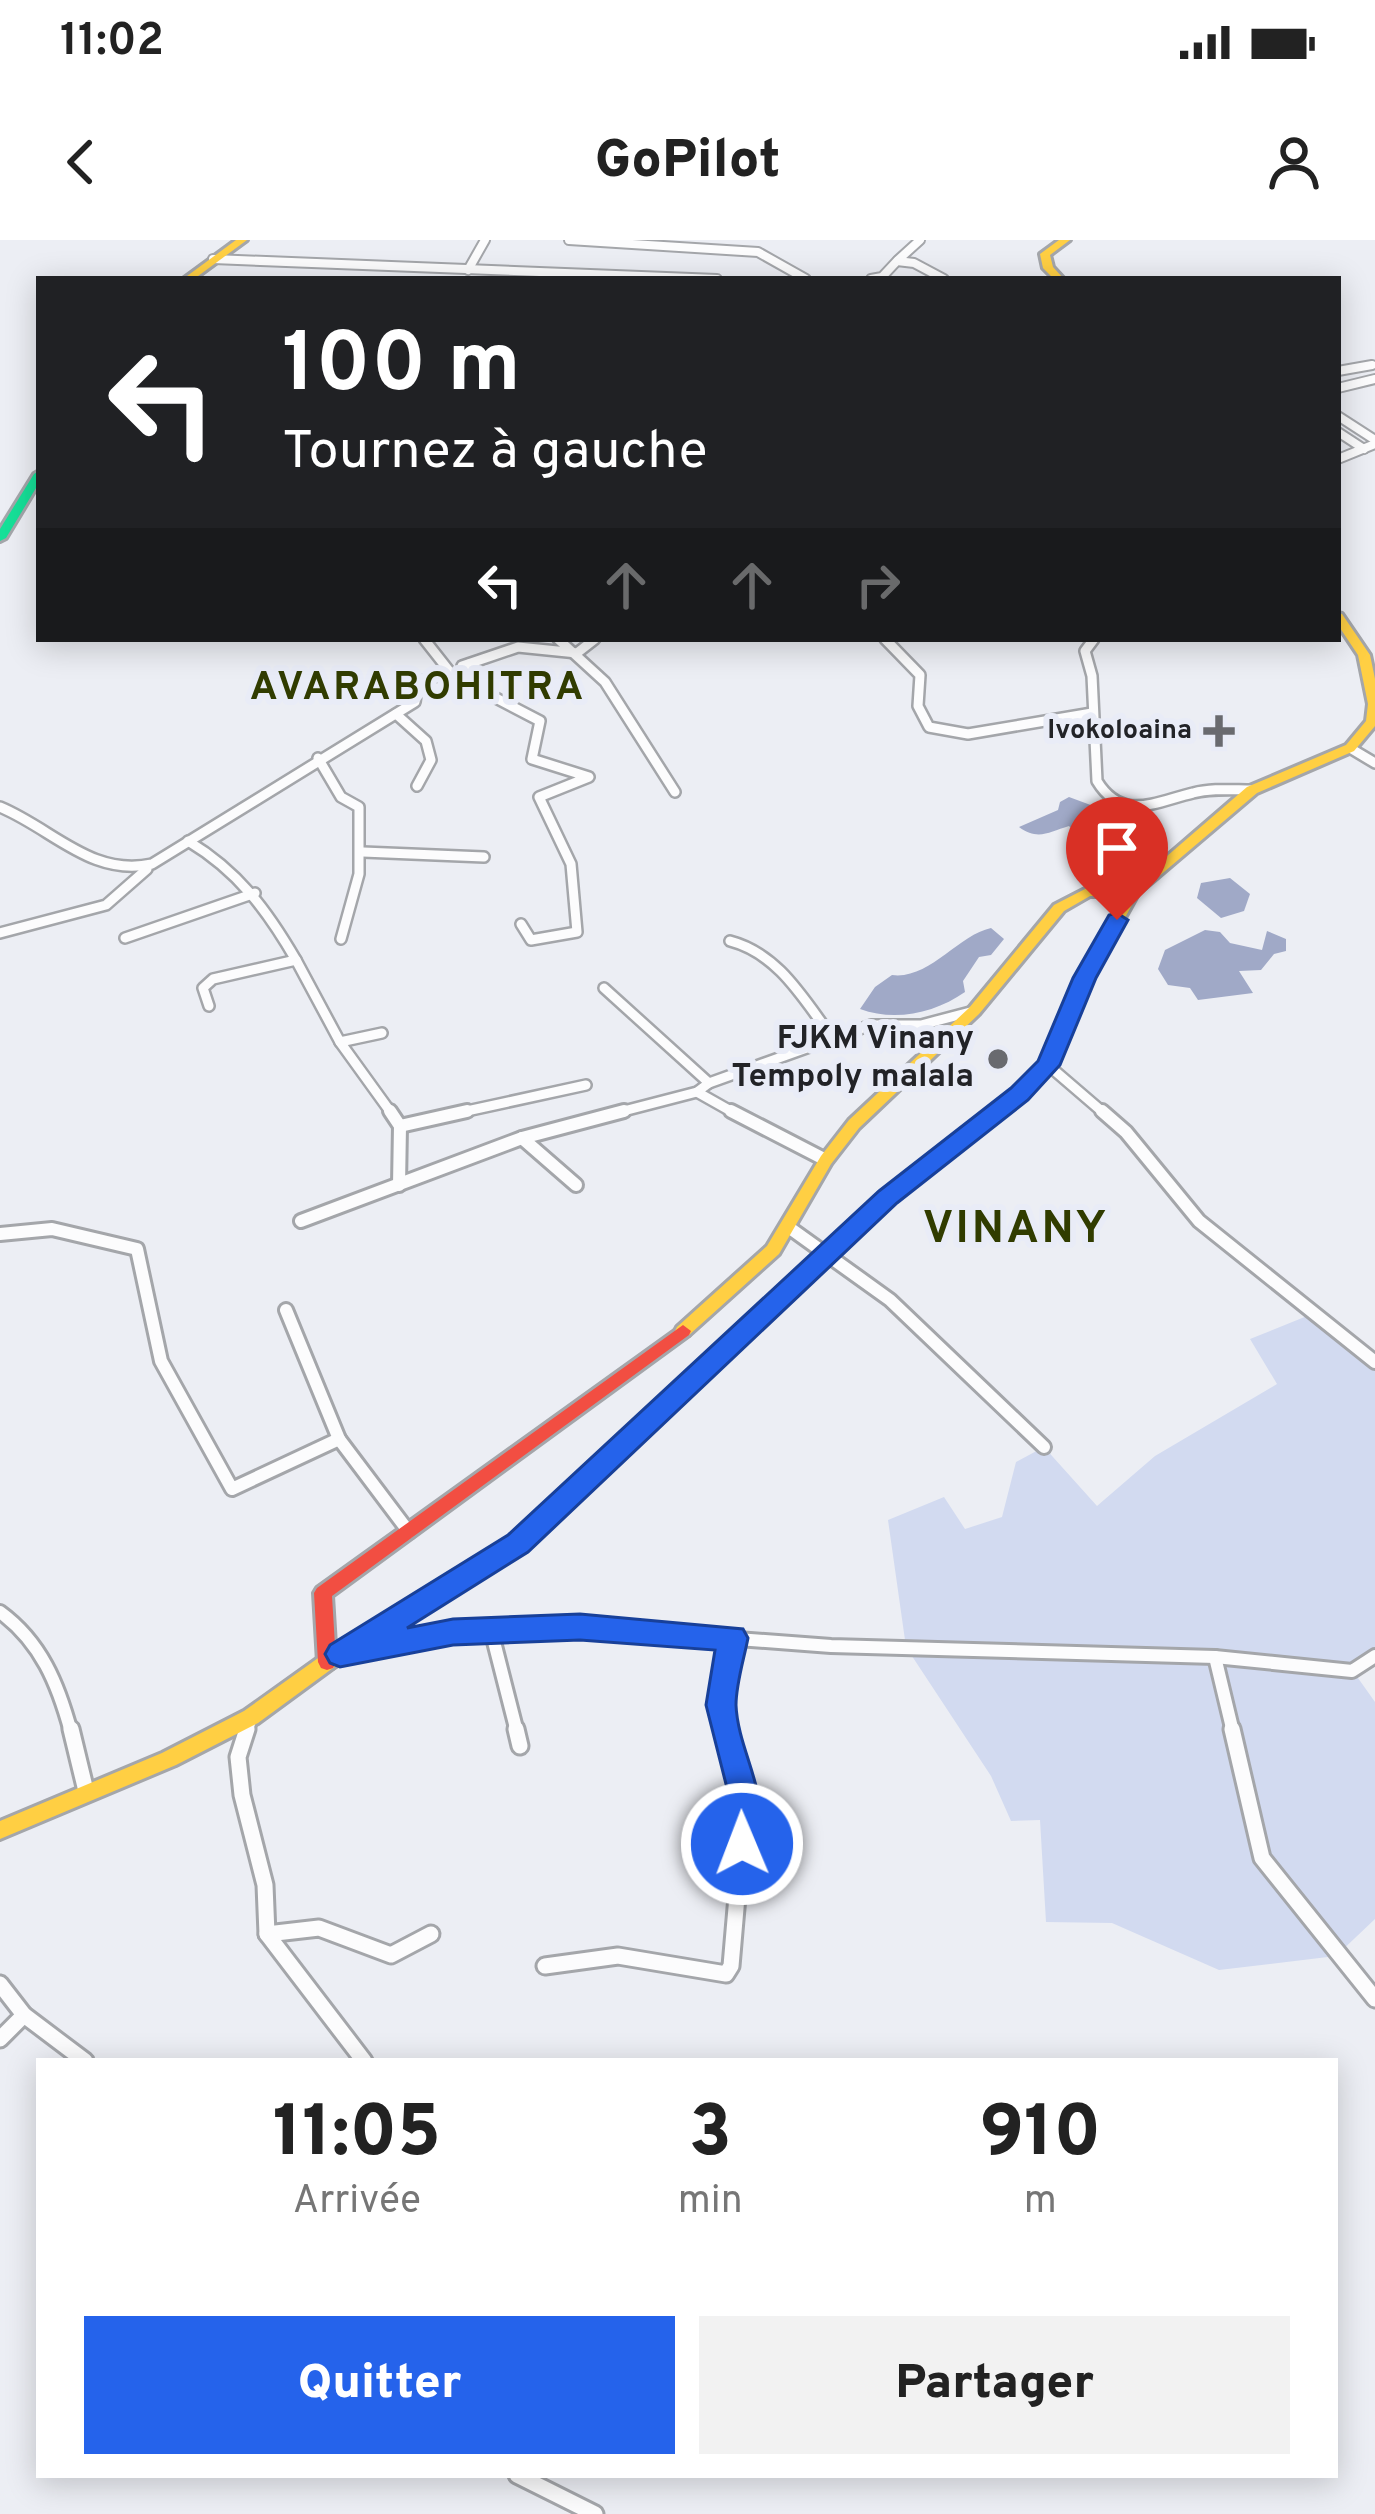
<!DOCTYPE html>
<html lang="fr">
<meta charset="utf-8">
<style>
body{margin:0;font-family:Overpass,sans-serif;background:#f2f2f2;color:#222;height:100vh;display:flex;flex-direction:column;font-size:45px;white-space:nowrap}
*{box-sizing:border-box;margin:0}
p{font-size:39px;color:#767676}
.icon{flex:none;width:66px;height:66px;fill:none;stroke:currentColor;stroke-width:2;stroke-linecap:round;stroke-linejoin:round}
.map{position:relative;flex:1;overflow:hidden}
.drawer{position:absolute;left:36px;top:1818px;width:1302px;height:420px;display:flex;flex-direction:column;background:#fff;border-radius:0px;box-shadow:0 6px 30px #0003}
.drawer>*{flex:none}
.hud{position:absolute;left:36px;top:36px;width:1305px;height:366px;border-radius:0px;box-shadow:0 6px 30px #0003;background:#202124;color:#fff;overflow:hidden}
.pin{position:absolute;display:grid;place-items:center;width:102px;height:102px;color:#fff;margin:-123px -51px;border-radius:50% 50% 50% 0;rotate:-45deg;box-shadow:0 0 12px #0007}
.pin .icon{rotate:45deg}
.me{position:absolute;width:132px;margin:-66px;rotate:359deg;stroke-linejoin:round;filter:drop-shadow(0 0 9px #0008)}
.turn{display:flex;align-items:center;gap:42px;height:252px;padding:0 48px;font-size:54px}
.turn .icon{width:156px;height:156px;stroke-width:2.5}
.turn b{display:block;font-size:84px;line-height:102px}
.lanes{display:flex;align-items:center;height:114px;padding:0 48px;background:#0003;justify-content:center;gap:60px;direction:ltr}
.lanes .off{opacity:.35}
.eta{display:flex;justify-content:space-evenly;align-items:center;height:204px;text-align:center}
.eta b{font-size:72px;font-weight:800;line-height:84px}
.button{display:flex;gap:24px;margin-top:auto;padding:24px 48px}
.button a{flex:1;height:138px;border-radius:0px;background:#2563eb;color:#fff;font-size:48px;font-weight:800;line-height:138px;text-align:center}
.button a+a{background:#f2f2f2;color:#222}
.status{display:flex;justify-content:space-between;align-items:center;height:84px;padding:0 60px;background:#fff;direction:ltr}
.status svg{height:33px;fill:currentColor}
header{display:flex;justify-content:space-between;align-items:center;height:156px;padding:0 48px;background:#fff;font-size:54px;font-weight:800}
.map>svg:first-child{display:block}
.green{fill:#d2daf0}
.water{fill:#a0a9c7}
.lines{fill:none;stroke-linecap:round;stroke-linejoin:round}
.street-far3-casing{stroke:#a4a6aa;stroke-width:12}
.street-far2-casing{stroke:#a4a6aa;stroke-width:14}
.street-far1-casing{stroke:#a4a6aa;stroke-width:18}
.street-casing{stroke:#a4a6aa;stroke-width:21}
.fast-casing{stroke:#a4a6aa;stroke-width:6}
.slow-casing{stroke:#a4a6aa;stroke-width:6}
.jam-casing{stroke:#a4a6aa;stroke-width:6}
.street-far3{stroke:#fcfcfd;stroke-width:8}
.street-far2{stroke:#fcfcfd;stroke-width:9}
.street-far1{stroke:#fcfcfd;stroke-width:12}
.street{stroke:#fcfcfd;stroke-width:15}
.fast{fill:#16e098;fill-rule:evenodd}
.slow{fill:#ffcf43;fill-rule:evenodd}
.jam{fill:#f24e42;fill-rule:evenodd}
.route{fill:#2563eb;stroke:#184099;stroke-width:3}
.poi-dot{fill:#696a6f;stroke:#e9ecf7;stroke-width:4.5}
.labels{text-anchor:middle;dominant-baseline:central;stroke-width:12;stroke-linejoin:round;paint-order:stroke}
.far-poi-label{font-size:27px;font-weight:bold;fill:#222327;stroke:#e9ecf7;text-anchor:end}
.poi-label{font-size:33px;font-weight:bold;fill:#222327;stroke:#e9ecf7;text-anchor:end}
.far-district-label{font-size:39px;font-weight:bold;letter-spacing:3px;fill:#313c00;stroke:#e9ecf7}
.district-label{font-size:45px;font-weight:bold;letter-spacing:3px;fill:#313c00;stroke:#e9ecf7}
</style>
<div class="status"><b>11:02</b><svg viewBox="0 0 49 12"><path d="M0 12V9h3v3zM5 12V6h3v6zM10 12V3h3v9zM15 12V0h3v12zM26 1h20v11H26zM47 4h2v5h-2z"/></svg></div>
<header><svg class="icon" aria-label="back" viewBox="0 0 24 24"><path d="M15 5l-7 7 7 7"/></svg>GoPilot<svg class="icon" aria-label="person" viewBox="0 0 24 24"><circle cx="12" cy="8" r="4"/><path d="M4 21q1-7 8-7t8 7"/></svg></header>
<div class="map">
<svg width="1375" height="2274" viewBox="0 0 1375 2274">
<rect width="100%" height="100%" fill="#eceef4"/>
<polygon class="green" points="1312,1074 1375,1122 1375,1416 1353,1431 1375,1462 1375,1679 1336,1716 1219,1730 1112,1683 1046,1682 1040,1580 1011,1581 991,1536 906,1407 888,1280 944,1257 965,1289 1002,1277 1016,1222 1044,1207 1097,1266 1155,1216 1277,1144 1250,1099"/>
<g class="water">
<path d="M1069,557L1123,577L1116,598L1100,610L1090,609L1069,586C1049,592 1038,601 1019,587L1058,570L1060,562Z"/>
<polygon points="1143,585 1152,590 1149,617 1132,626 1125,641 1112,642 1091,630 1090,621 1129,589"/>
<polygon points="1230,638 1250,654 1244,671 1221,678 1197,658 1201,643"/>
<path d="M991,688L1004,699L991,715L979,717L963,741L965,752C935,773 895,782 860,769L875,747L892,735C929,740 958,695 991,688Z"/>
<polygon points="1205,690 1220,692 1230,703 1262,710 1267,691 1286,699 1286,711 1274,714 1261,730 1239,731 1253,753 1198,760 1190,748 1168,745 1158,729 1165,710"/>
</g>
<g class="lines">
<g class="street-far3-casing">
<g id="street-far3">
<polyline points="569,0 758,12 806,39"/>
<polyline points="213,19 717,39"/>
<polyline points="898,20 920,0"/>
<polyline points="468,30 485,0"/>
<polyline points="871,39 882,37 897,21 914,23 944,39"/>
<polyline points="1338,131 1372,125"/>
<polyline points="1338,148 1375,139"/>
<polyline points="1338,176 1375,200"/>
<polyline points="1338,192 1364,209"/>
<polyline points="1338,219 1375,204"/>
</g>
</g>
<g class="street-far2-casing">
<g id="street-far2">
<polyline points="558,399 605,442 675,552"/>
<polyline points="885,399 920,435 918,466 929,487 968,494 1092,473"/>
<path d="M1094,399L1085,411L1092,436L1097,541C1122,582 1155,562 1193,553C1212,548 1232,550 1252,550"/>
<polyline points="469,424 494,457 540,481 532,519 589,537 539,557 571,624 577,692 531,700 521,684"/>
<polyline points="462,426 518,407 577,413 595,399"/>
<polyline points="396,474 426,501 431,520 417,546"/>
<polyline points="1350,508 1375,523"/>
<polyline points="318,518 341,557 359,567 359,634 341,699"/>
<path d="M0,567C53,589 91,637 152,624L415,462L418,442L450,432L424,399"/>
<path d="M188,601C238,631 267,670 296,720L213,739L203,748L209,766"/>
<polyline points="363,612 484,617"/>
<polyline points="0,693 106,665 147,629"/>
<polyline points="125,698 255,653"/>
<path d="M730,701C780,714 805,762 835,801"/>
<polyline points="296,720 340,802 382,793"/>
<polyline points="604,748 709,843 697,852 612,874"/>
<polyline points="340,802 392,874"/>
<polyline points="1048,825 1105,874"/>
<polyline points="709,843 871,785 921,785 974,771"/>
<polyline points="697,852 736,874"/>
<polyline points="453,874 586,845"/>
</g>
</g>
<g class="street-far1-casing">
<g id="street-far1">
<polyline points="390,871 400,886 467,871"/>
<polyline points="731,871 826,920"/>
<polyline points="1102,871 1126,892 1199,981 1375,1122"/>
<polyline points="522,898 576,945"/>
<polyline points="399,945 400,886"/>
<polyline points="301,981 522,898 624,871"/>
<polyline points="787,986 890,1060 1044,1207"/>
<polyline points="0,994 52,989 137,1009 161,1121 232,1249 339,1199 286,1070"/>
<polyline points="339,1199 409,1292"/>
<path d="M0,1372C41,1402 58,1444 71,1492"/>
<polyline points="491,1390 517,1492"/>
<polyline points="348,1413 453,1392 580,1387 831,1406 1215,1417 1352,1431 1375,1416"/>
<polyline points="1215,1417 1233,1492"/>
<polyline points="246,1492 251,1478"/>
<polyline points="728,1492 721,1465 733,1398"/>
</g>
</g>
<g class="street-casing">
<g id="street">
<polyline points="71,1489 86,1551"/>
<polyline points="247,1489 238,1517 242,1555 265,1645 267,1694 364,1821"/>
<polyline points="516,1489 520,1506"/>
<polyline points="1232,1489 1262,1618 1375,1759"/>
<polyline points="267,1694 319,1688 391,1715 431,1694"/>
<polyline points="545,1726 618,1716 726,1734 731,1726 745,1564 727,1489"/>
<polyline points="0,1744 24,1775 85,1821"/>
<polyline points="0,1799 24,1775"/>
<polyline points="517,2235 595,2274"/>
</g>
</g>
<g class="fast-casing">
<g id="fast">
<polygon points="39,231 39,243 6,298 0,301 0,289 34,234"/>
<polygon points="1085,733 1092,738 1055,825 1025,859 893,961 524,1308 489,1330 483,1332 477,1330 474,1325 477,1320 512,1298 883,953 1015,851 1042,823 1078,738"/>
</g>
</g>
<g class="slow-casing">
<g id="slow">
<polygon points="236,0 247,0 194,39 183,39"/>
<polygon points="1059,0 1070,0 1050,15 1053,27 1064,39 1054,39 1043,28 1040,14"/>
<polygon points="1338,373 1342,374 1370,415 1375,439 1375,486 1354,511 1257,553 1138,654 1090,741 1085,743 1078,738 1124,656 1090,656 1064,671 979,774 859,888 831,924 779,1014 689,1095 677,1095 675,1091 677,1087 767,1006 821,916 849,880 969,768 1054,665 1087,648 1130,648 1247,547 1346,505 1366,481 1368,464 1358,415 1338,385"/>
<polygon points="483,1318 489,1320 492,1325 489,1330 333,1428 258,1483 176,1525 0,1599 0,1581 162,1513 244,1471 321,1416"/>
</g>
</g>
<g class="jam-casing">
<polygon id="jam" points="683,1085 691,1091 689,1095 332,1356 336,1422 333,1428 327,1430 321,1428 318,1422 314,1353 317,1348"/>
</g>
<use href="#street-far3" class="street-far3"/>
<use href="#street-far2" class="street-far2"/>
<use href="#street-far1" class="street-far1"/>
<use href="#street" class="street"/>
<use href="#fast" class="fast"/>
<use href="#slow" class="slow"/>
<use href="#jam" class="jam"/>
</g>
<path class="route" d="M1117,673L1128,680L1096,738L1060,825L1028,860L897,963L528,1312L407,1388L453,1379L580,1374L743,1389L748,1398C744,1419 736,1444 736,1465C738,1515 777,1563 754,1615L742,1619L731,1615L726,1604L728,1552L706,1465L715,1410L580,1400L453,1405L340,1427L330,1423L325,1414L330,1405L508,1295L879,951L1011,848L1038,821L1073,738L1109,675Z"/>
<g class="poi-dot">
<path d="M1213 473h12v12h12v12h-12v12h-12v-12h-12v-12h12z"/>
<circle cx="998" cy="819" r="12"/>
</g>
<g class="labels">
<g class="far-poi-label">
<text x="1192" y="491">Ivokoloaina</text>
</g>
<g class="poi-label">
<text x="974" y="800">FJKM Vinany<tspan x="974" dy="38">Tempoly malala</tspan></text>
</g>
<g class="far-district-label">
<text x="418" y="449">AVARABOHITRA</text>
</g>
<g class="district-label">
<text x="1016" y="990">VINANY</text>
</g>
</g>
</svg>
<div class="pin" style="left:1117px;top:680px;background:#d93025"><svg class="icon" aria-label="arrive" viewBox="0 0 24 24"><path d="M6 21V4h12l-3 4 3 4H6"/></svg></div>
<svg class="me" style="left:742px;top:1604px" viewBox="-20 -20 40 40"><circle r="17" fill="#2563eb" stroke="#fff" stroke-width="3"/><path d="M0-11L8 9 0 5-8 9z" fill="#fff"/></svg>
<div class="hud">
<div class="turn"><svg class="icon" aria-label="left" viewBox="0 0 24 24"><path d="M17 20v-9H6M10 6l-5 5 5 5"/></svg><div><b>100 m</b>Tournez à gauche</div></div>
<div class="lanes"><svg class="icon" aria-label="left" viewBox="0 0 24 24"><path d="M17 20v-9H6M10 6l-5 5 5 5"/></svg><svg class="icon off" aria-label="ahead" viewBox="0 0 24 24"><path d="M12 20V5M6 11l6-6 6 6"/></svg><svg class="icon off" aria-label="ahead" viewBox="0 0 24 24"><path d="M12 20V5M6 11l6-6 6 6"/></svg><svg class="icon off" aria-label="right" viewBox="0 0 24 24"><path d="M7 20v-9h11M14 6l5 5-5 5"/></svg></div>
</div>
<section class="drawer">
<div class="eta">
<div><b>11:05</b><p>Arrivée</p></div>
<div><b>3</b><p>min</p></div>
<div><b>910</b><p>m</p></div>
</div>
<div class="button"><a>Quitter</a><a>Partager</a></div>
</section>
</div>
